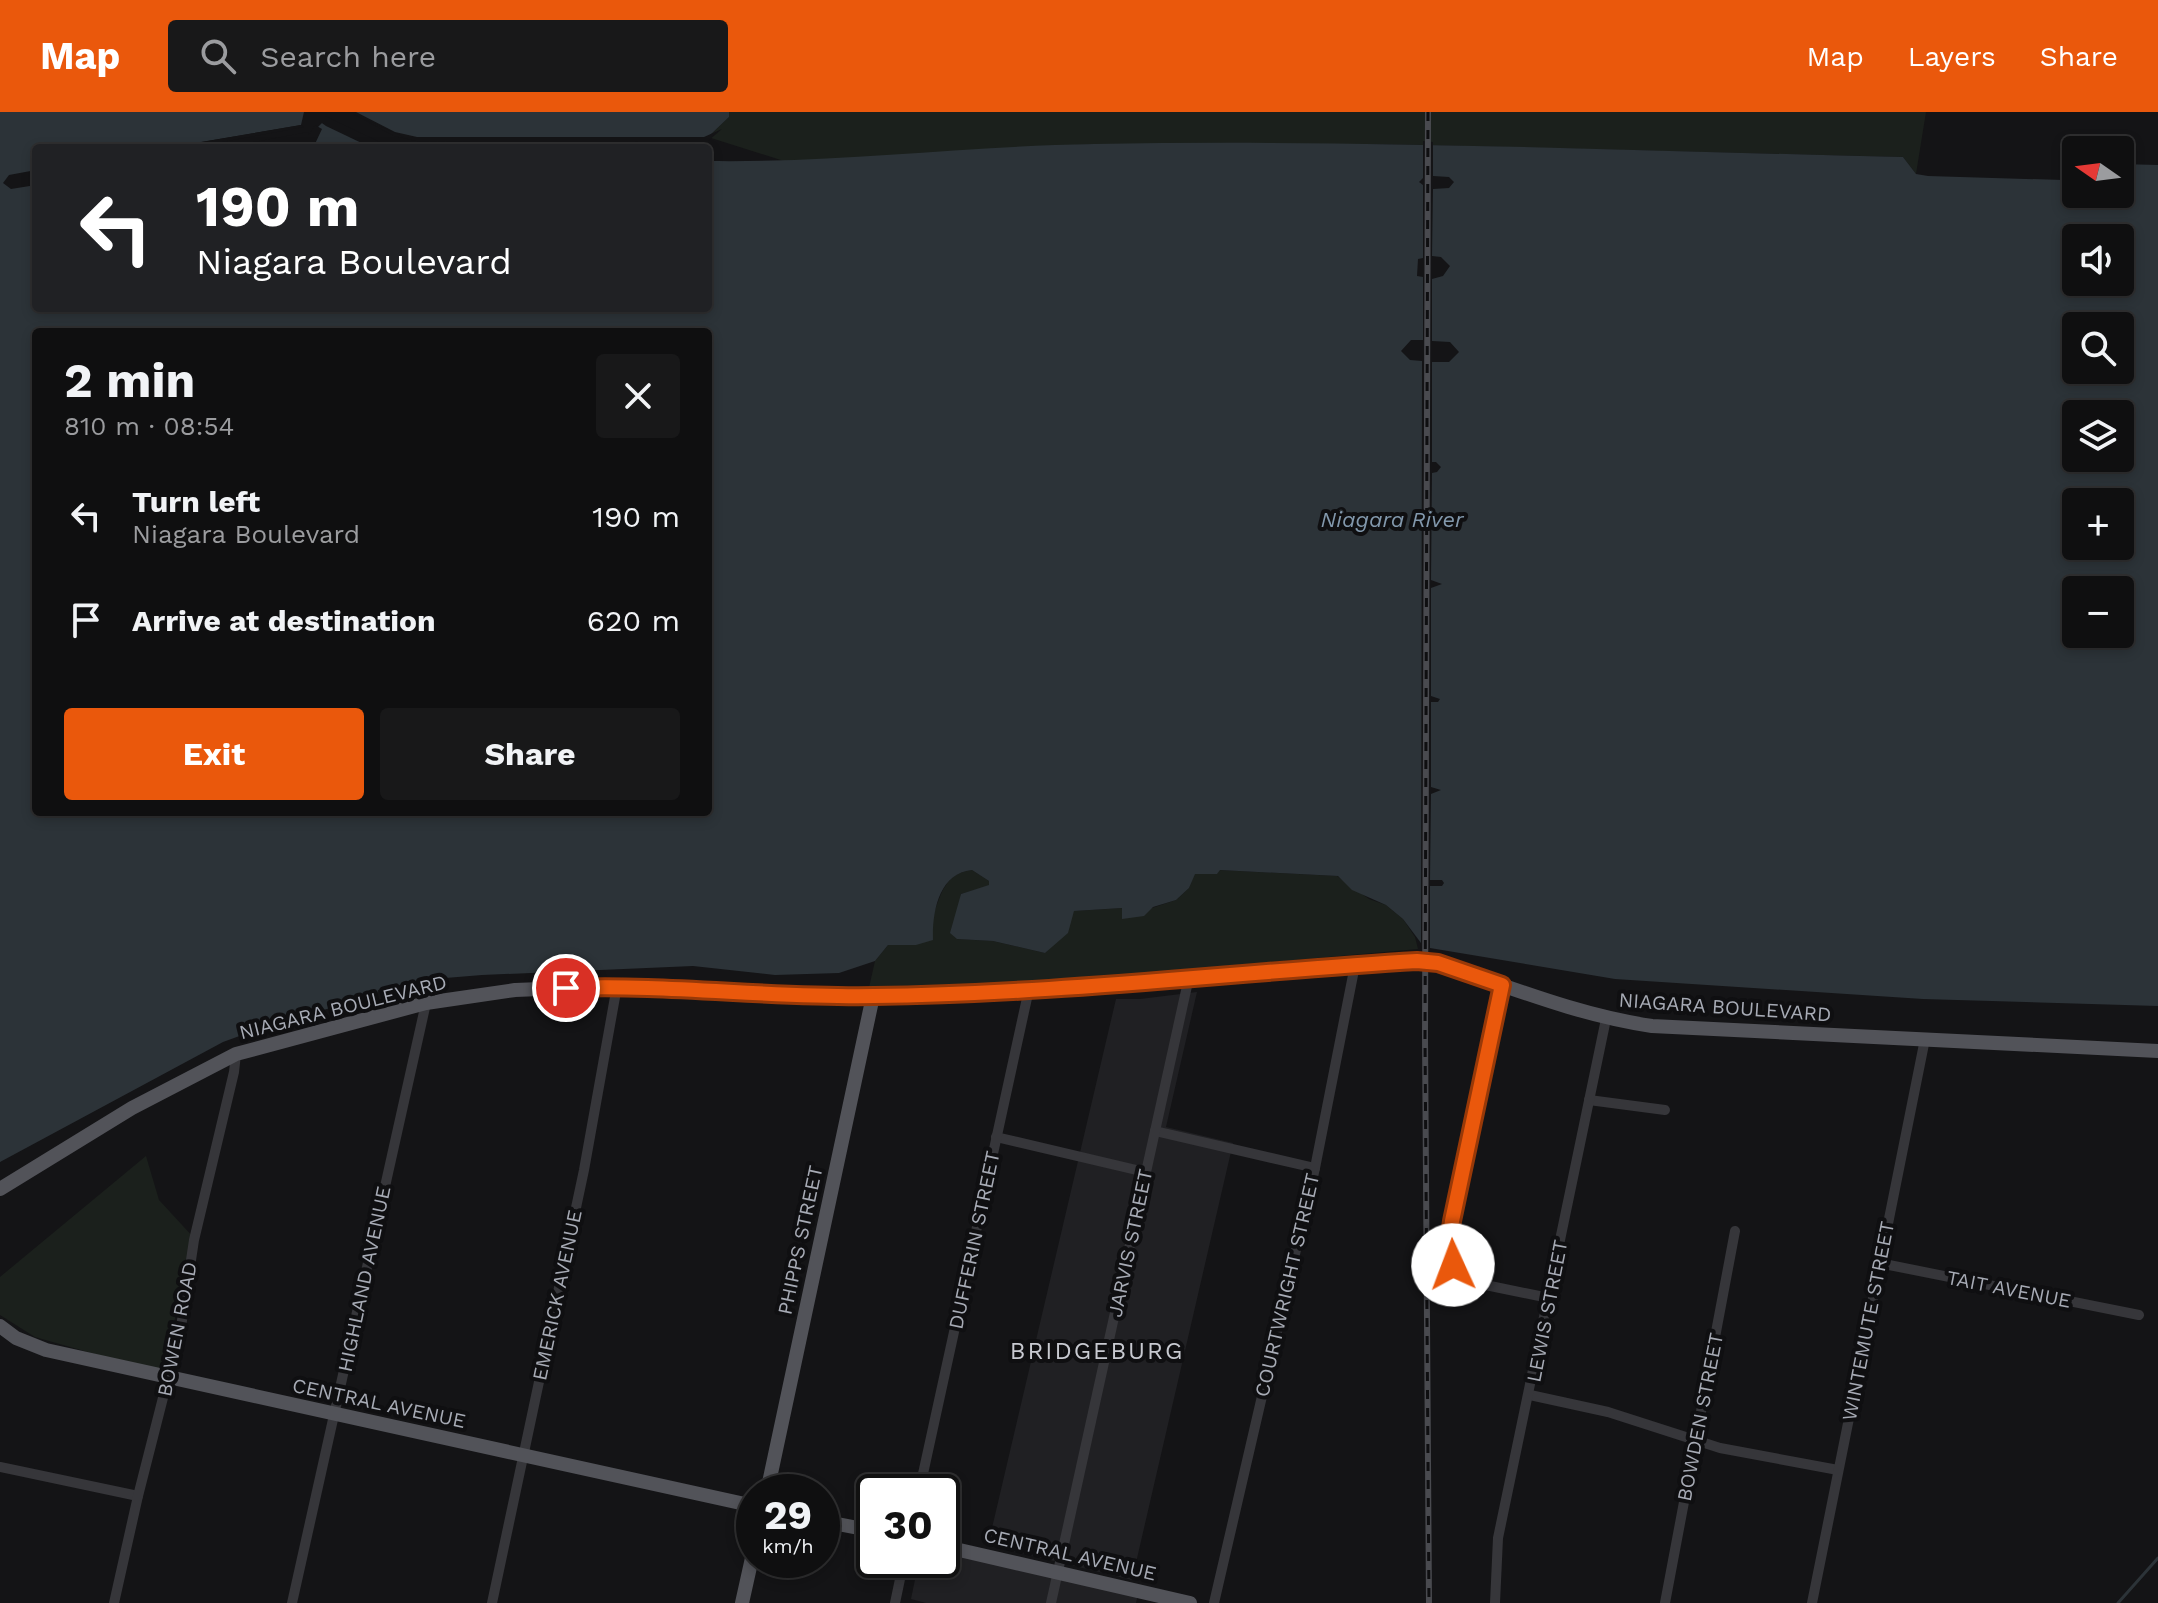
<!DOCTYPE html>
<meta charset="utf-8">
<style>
body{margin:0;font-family:"Work Sans",sans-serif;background:#181819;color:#f1f3f6;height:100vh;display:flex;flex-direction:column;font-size:30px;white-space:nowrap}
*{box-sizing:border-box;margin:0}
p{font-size:26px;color:#9b9c9f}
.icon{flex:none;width:44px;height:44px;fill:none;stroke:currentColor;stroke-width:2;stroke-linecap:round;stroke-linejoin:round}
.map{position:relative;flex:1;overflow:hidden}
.side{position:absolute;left:32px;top:216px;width:680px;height:488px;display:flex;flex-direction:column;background:#0f0f10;border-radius:8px;box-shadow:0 4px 12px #0003,0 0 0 2px #2f2f30}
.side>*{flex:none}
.guide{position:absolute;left:32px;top:32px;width:680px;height:168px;border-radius:8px;box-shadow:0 4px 12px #0003,0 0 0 2px #2f2f30;background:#202124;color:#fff;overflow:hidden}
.needle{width:52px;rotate:284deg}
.buttons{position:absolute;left:2062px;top:24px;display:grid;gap:16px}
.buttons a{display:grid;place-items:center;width:72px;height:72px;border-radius:8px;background:#0f0f10;box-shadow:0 4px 12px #0003,0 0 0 2px #2f2f30;font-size:40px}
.speed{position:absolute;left:736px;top:1362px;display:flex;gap:16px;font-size:40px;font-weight:700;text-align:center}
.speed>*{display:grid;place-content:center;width:104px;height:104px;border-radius:50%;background:#0f0f10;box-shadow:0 4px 12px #0003,0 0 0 2px #2f2f30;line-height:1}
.speed small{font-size:20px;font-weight:400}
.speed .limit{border:4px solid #111;border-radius:12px;background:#fff;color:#111}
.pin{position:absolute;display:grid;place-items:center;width:68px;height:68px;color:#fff;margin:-34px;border:4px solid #fff;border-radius:50%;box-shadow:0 2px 8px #0007}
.me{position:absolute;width:88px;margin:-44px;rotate:358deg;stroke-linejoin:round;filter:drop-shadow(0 0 6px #0008)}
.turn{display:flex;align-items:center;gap:28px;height:168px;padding:0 32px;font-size:36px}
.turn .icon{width:104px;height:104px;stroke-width:2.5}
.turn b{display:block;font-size:56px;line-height:68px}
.round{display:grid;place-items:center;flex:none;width:84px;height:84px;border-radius:8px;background:#181819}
.summary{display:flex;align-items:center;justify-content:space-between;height:136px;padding:0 32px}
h1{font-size:48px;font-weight:700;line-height:60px}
.button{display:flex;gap:16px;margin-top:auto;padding:16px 32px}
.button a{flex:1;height:92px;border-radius:8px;background:#ea580c;color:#fff;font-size:32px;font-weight:700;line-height:92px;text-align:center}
.button a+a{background:#181819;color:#f1f3f6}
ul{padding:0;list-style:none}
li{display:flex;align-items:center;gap:24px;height:104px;padding:0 32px}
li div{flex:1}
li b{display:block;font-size:30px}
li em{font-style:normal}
header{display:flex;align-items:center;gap:48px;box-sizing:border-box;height:112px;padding:0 40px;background:#ea580c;color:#fff}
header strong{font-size:38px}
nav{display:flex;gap:44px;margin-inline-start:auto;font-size:28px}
.search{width:560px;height:72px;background:#181819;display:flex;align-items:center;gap:20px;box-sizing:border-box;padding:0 28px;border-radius:8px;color:#9b9c9f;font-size:30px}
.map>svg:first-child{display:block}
.built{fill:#202023}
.green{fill:#1b201c}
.water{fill:#2c3338;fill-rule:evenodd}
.pier{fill:#141416}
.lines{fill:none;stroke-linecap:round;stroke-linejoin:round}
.stream{stroke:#2c3338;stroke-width:3}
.minor{stroke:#36363a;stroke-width:10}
.major{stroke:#525359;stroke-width:14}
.rail-casing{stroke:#494a4f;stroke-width:6}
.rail{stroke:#0f0f11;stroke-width:3;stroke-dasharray:9;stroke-linecap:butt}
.route-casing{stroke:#983908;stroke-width:20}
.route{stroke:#ea580c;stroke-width:14}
.labels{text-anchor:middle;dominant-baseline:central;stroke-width:8;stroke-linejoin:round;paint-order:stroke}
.street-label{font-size:20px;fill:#a7abb5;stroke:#0f0f11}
.water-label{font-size:22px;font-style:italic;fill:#8298ac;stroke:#0f0f11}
.quarter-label{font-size:24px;letter-spacing:2px;fill:#c8cad1;stroke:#0f0f11}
</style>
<header>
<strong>Map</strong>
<div class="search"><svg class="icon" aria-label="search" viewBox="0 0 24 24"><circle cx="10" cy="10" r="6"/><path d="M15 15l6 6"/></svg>Search here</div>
<nav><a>Map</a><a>Layers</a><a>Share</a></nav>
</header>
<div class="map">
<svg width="2158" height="1491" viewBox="0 0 2158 1491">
<rect width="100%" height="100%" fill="#141416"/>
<g class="built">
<polygon points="1197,880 1166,1015 1233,1031 1132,1468 988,1433 1116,887 1140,887"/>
<polygon points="942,1438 1138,1482 1136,1491 926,1491 911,1487 919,1448 942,1448"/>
</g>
<g class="green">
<polygon points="729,0 1926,0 1916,62 1903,45 1381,32 1092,32 787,50 708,25 729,5"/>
<path d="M972,758L989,769V774L961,782L957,827L993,829L1045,841L1063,823L1074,799L1123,796L1122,806L1176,788L1189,776L1194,762H1217L1219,758L1337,764L1369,787L1386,793L1403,807L1415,825L1418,837L959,878L868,880L875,849L888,833H916C922,824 929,815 933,804C941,782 945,761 972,758Z"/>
<polygon points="146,1044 159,1088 194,1126 162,1261 35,1225 0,1203 0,1165"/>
</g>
<g class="water">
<path d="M0,0H304L301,13L166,36H36V58L9,63L3,71L11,77L36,73V196H708V49C838,51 965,34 1094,32C1364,27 1634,39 1903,45L1916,62L1928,64L2063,68L2076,63V82H2120V52L2158,53V894L1923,887L1615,867L1424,835L1403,807L1386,793L1352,778L1338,764L1220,758L1217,762H1195L1189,776L1176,788L1153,795L1144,804L1122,807V796L1074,799L1068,821L1045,841L993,829L957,827L950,821L961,782L989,773V769L972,758C939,761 932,800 933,828L916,833H888L875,849L839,861L775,863L693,854L482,863L421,868L378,878L376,885L286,907L223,930L0,1050ZM2076,126H2120V170H2076ZM2076,214H2120V258H2076ZM36,220H708V700H36ZM2076,302H2120V346H2076ZM2076,390H2120V434H2076ZM2076,478H2120V522H2076Z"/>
<polygon points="356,0 729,0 729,5 708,25 637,25 628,29 417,25 395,20"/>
<polygon points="325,8 382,36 244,36 309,24"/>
</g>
<g class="pier">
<polygon points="353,2 404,25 704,25 722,17 708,29 638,29 629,33 416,29 394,24"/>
<polygon points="325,4 384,32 386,36 372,36 326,14 319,9"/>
<polygon points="301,13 304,15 190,36 166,36"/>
<polygon points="315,13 322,17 314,34 240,36 243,32 308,20 309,23"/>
<polygon points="1423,29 1433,30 1433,64 1449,65 1454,70 1449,76 1433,77 1432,144 1441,145 1450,154 1443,164 1432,167 1432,229 1450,230 1459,240 1449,250 1432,250 1432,350 1436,350 1441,355 1437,360 1432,361 1431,468 1442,472 1431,476 1431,584 1440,587 1438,590 1431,590 1431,675 1441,678 1431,682 1430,768 1442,768 1444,771 1442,774 1430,774 1430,840 1421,838 1422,249 1410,248 1401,239 1411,228 1423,228 1423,165 1417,164 1418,147 1423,146 1423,73 1419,70 1423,66"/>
</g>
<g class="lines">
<polyline class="stream" points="2118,1491 2158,1446"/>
<g class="minor">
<polyline points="1502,873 1469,1025 1449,1131 1453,1153 1460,1163 1471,1170 1549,1186"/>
<polyline points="1589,988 1665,998"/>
<polyline points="1155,1019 1315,1056"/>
<polyline points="996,1025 1145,1060"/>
<polyline points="1879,1151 2139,1203"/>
<polyline points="1530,1283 1608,1300 1720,1336 1838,1358"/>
<polyline points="0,1355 138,1384"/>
<polyline points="919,1380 1029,877"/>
<polyline points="114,1491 138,1384 181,1215 194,1128 234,960 236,942"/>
<polyline points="292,1491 426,891"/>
<polyline points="492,1491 584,1058 617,874"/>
<polyline points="895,1491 904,1448"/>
<polyline points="1051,1491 1189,865"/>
<polyline points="1214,1491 1315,1056 1355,853"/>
<polyline points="1495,1491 1498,1426 1606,907"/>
<polyline points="1665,1491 1735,1119"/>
<polyline points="1812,1491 1925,927"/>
</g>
<g class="major">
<path d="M0,1077L132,996L236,942L426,891L515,878L617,874L873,884L1029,877L1417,849L1438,851C1510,875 1577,903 1652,914L2158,939"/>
<polyline points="0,1214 16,1226 46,1238 754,1394"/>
<polyline points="767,1380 873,884"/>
<polyline points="822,1409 874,1419"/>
<polyline points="942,1434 1190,1491"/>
<polyline points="742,1491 754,1437"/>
</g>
<g class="rail-casing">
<polyline id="rail" points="1428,0 1425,925 1429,1491"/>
</g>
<use href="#rail" class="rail"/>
</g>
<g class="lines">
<g class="route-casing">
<path id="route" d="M566,876C669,872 771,886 874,884C1055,882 1236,860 1417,849L1438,851L1502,873L1452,1109L1449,1131L1453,1153"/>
</g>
<use href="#route" class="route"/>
</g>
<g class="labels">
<g class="street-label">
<text transform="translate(343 895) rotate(-14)">NIAGARA BOULEVARD</text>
<text transform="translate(1725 895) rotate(4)">NIAGARA BOULEVARD</text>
<text transform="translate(800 1128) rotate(-78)">PHIPPS STREET</text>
<text transform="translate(974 1128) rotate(-78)">DUFFERIN STREET</text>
<text transform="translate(1130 1131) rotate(-78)">JARVIS STREET</text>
<text transform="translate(364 1167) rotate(-78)">HIGHLAND AVENUE</text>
<text transform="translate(1287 1173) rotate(-77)">COURTWRIGHT STREET</text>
<text transform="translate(2009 1177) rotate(11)">TAIT AVENUE</text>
<text transform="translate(557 1183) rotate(-78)">EMERICK AVENUE</text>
<text transform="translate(1547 1199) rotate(-79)">LEWIS STREET</text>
<text transform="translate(1868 1209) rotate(-79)">WINTEMUTE STREET</text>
<text transform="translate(177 1217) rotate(-79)">BOWEN ROAD</text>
<text transform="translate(379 1291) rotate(12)">CENTRAL AVENUE</text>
<text transform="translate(1700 1305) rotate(-79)">BOWDEN STREET</text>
<text transform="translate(1070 1442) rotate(13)">CENTRAL AVENUE</text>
</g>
<g class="water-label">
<text x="1392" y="407">Niagara River</text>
</g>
<g class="quarter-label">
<text x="1097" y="1239">BRIDGEBURG</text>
</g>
</g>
</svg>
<div class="buttons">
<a><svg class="needle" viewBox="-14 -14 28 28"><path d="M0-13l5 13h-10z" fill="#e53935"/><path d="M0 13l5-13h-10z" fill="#9b9c9f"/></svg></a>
<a><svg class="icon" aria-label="sound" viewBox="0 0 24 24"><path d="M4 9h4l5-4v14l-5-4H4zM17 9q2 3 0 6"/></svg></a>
<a><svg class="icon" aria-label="search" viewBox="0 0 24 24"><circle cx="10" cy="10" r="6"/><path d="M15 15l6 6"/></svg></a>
<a><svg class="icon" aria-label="layers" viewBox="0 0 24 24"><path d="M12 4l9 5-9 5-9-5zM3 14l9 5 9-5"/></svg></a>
<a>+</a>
<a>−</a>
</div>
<div class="speed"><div>29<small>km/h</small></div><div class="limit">30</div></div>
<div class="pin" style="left:566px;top:876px;background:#d93025"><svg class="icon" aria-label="arrive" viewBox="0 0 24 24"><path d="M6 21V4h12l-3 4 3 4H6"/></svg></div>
<svg class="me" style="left:1453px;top:1153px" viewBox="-20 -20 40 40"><circle r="19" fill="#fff"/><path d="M0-13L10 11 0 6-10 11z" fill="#ea580c"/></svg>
<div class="guide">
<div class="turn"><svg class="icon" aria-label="left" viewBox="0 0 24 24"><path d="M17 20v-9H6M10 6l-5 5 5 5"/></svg><div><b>190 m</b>Niagara Boulevard</div></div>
</div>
<section class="side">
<div class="summary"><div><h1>2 min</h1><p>810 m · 08:54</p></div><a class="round"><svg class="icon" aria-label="close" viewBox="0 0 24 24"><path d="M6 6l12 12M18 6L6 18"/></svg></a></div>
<ul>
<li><svg class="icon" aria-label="left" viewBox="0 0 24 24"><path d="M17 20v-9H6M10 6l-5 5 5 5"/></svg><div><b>Turn left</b><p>Niagara Boulevard</p></div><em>190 m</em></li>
<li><svg class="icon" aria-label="arrive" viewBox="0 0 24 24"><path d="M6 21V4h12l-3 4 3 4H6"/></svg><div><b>Arrive at destination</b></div><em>620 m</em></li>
</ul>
<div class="button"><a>Exit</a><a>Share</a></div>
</section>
</div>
